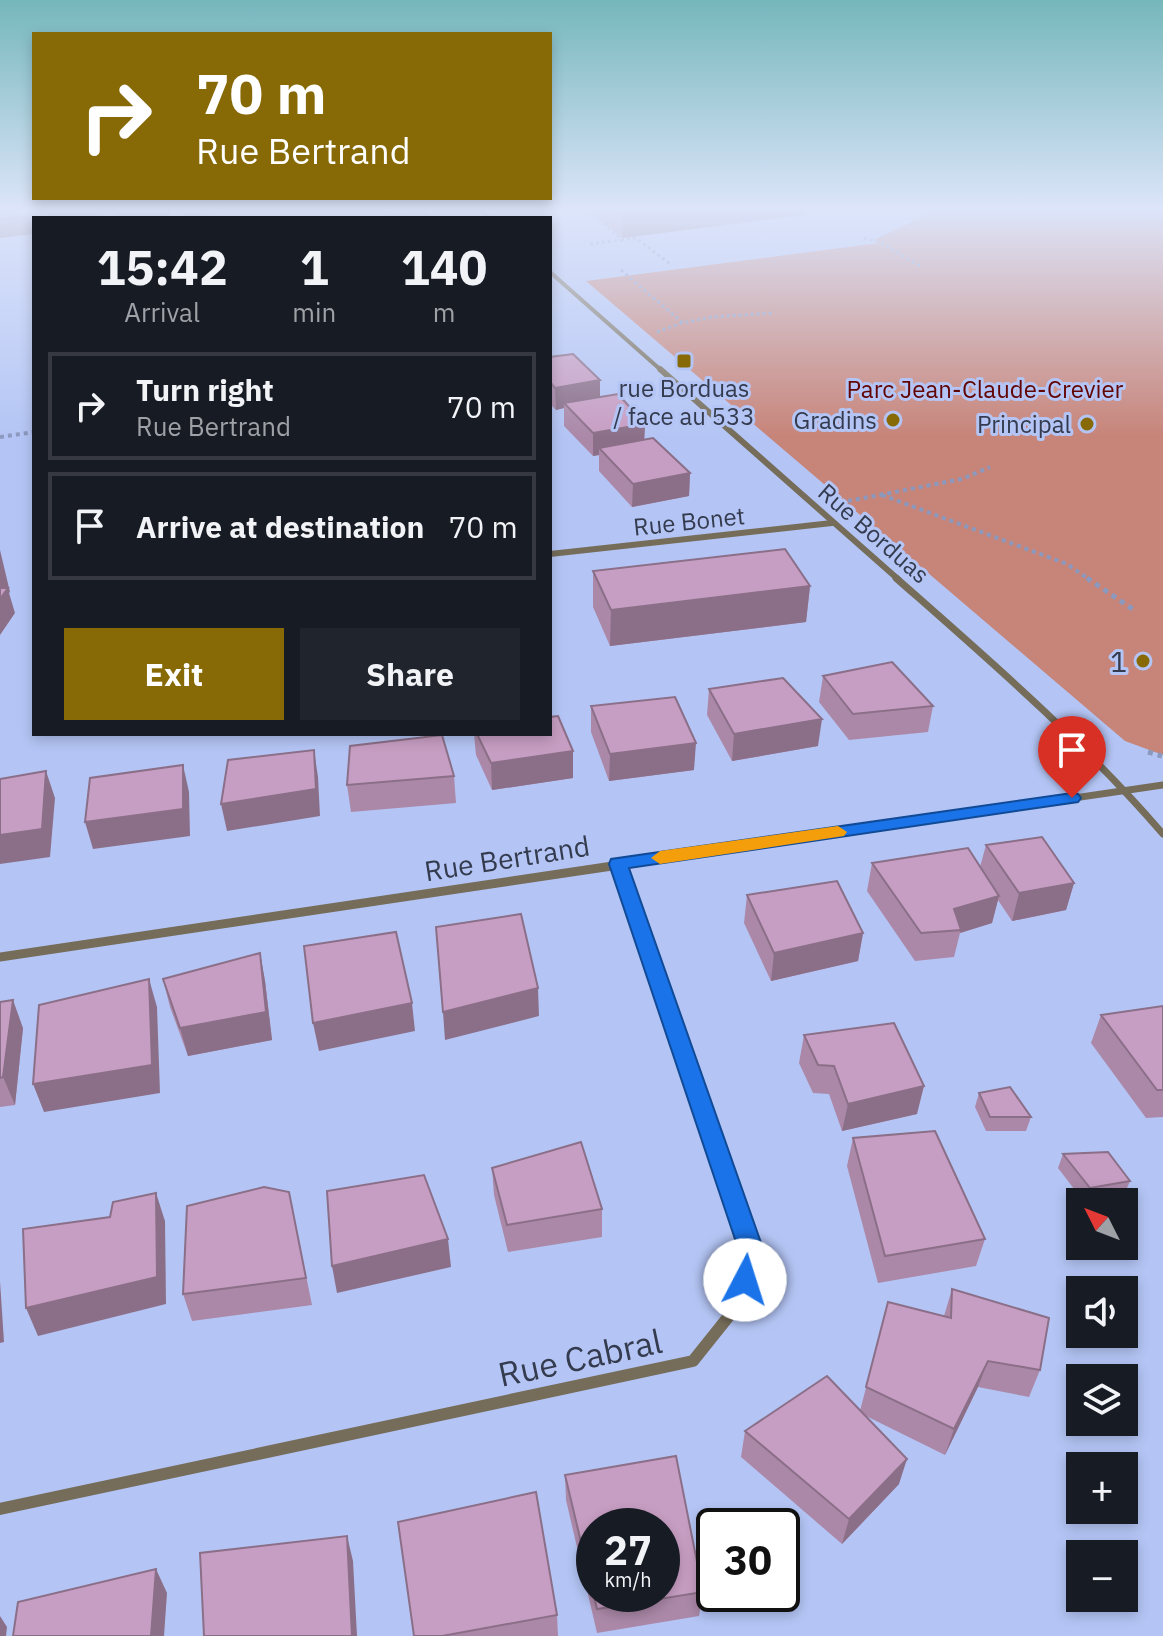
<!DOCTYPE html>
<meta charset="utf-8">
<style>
body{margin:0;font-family:"IBM Plex Sans",sans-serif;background:#20242c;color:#f1f3f6;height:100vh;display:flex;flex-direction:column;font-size:30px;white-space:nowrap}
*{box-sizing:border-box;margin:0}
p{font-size:26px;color:#9ea1a6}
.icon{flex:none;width:44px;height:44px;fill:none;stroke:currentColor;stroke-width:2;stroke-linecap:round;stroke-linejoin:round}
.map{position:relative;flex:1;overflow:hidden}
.details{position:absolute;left:32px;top:216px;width:520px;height:520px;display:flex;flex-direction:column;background:#171b24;border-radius:0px;box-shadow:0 4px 12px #0003}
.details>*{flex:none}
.banner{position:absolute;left:32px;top:32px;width:520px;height:168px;border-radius:0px;box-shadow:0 4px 12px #0003;background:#876905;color:#fff;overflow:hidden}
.needle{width:52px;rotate:312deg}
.fabs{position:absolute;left:1066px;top:1188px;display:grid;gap:16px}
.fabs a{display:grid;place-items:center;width:72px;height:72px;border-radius:0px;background:#171b24;box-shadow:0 4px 12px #0003;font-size:40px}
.speed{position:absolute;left:576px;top:1508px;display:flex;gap:16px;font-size:40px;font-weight:700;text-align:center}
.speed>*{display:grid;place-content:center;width:104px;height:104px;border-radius:50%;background:#171b24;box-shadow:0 4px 12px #0003;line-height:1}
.speed small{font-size:20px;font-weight:400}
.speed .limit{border:4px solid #111;border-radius:12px;background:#fff;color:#111}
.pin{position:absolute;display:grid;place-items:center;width:68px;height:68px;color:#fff;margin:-82px -34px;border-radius:50% 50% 50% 0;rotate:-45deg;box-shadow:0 0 8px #0007}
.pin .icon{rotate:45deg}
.me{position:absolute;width:88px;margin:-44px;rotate:5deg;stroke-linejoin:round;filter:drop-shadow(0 0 6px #0008)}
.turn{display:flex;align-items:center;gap:28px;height:168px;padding:0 32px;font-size:36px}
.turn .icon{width:104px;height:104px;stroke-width:2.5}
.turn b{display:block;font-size:56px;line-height:68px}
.eta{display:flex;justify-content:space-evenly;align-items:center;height:136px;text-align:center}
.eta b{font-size:48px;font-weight:800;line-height:56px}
.cta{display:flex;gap:16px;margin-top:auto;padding:16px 32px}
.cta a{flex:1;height:92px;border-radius:0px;background:#876905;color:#fff;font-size:32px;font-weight:800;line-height:92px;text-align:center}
.cta a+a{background:#20242c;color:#f1f3f6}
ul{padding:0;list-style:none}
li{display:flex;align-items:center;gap:24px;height:108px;margin:0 16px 12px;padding:0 16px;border:4px solid #363941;border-radius:0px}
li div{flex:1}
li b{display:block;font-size:30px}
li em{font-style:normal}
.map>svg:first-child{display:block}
.green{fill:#c78479}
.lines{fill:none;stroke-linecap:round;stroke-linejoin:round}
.path-far2{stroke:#8b99bf;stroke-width:3;stroke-dasharray:3 3;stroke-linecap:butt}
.path-far1{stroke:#8b99bf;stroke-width:4;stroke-dasharray:4 4;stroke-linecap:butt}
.path{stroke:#8b99bf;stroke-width:5;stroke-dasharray:5 5;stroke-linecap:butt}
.minor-far4{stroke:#756d59;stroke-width:4}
.minor-far3{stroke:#756d59;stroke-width:6}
.minor-far2{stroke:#756d59;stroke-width:7}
.minor-far1{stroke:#756d59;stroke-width:9}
.minor{stroke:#756d59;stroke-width:12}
.wall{fill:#ab88a8}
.shaded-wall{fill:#8b6f88}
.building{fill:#c79ec3;stroke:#8b6f88;stroke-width:2;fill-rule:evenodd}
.route{fill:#1a73e8;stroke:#114b97;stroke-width:2}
.slow{fill:#f59e0b}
.poi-dot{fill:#876905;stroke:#b4c5f5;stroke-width:3}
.labels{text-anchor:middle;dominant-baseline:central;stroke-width:6;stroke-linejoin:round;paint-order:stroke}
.far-poi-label{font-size:24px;fill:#343b4e;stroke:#b4c5f5;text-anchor:end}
.far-park-label{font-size:24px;fill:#610402;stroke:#b4c5f5}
.far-street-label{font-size:24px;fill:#343b4e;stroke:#b4c5f5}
.poi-label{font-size:28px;fill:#343b4e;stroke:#b4c5f5;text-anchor:end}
.street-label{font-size:28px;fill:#343b4e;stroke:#b4c5f5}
.near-street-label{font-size:34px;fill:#343b4e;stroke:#b4c5f5}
</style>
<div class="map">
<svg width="1163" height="1636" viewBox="0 0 1163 1636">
<rect width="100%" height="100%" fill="#b4c5f5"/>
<polygon class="green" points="950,208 1163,208 1163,755 1125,741 586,281 879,243 874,240 937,210"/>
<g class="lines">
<g class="path-far2">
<polyline points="585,208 622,240 636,238 670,264"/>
<polyline points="864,238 880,242 920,266"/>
<polyline points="590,244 621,240"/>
<polyline points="621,270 683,323 711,317 774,313"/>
<polyline points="657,332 682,323"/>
</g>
<g class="path-far1">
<polyline points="0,437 34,432"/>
<polyline points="882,495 1067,564 1090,580"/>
<polyline points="848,501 962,479 990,467"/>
</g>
<g class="path">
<polyline points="1087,578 1134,610"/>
<polyline points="1148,752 1162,756"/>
</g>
<g class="minor-far4">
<polyline points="478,208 489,218"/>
<polyline points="0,212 37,208"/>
<polyline points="550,272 662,371"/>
</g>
<g class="minor-far3">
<polyline points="660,369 899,580"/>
<polyline points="550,554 832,523"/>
</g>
<g class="minor-far2">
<path d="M896,578C989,660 1082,740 1163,834"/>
<polyline points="734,848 1163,785"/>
</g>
<g class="minor-far1">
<polyline points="618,864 732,1194"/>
<polyline points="0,957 747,846"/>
</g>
<polyline class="minor" points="0,1509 693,1361 737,1306 753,1254 731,1192"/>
</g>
<g class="wall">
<polygon points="111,208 169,208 170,216 158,218 115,218"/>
<polygon points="588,208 804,208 803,215 622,238 588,211"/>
<polygon points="888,208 913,208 905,212"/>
<polygon points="927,208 950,208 943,211"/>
<polygon points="1105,208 1163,208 1163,220"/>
<polygon points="550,357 600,397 645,424 644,439 690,473 689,496 632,507 599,471 599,455 593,456 564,426 564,408 556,410 550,404"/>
<polygon points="593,571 810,586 806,622 610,646 593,607"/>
<polygon points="823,676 933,706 928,732 849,740 819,702"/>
<polygon points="709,689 818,746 732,761 707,715"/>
<polygon points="591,706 694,770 609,781 591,732"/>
<polygon points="474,734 550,734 573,751 573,778 492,790 476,755"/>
<polygon points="454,776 456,803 351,812 347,785"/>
<polygon points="986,845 1074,883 1066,910 1012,921 998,900 992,923 960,933 954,957 915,961 867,891 872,863 980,867"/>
<polygon points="747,895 863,933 858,961 771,981 744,923"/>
<polygon points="260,953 265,981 272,1040 188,1056 170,1007 163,979"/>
<polygon points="0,1002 23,1028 15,1105 0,1107"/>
<polygon points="1163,1006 1163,1117 1146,1118 1091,1043 1101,1015"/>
<polygon points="804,1035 917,1114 842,1131 829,1094 813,1093 799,1063"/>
<polygon points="979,1093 1031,1117 1026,1131 986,1131 975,1107"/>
<polygon points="853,1138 985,1239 976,1266 878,1283 847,1166"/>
<polygon points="1063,1154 1130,1181 1124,1195 1084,1202 1058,1168"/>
<polygon points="492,1168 602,1209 602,1237 508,1252 494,1195"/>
<polygon points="289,1192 312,1305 192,1321 183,1294"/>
<polygon points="952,1289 1040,1370 1029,1397 978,1387 945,1455 866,1416 899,1484 842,1544 741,1457 745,1431 860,1411 888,1302 944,1316"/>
<polygon points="565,1475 703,1592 699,1616 597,1633 566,1500"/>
<polygon points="557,1615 558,1636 414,1636"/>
</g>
<g class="shaded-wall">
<polygon points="91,208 101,208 104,218 48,218 47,212"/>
<polygon points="115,208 169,208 170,216 158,218 117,218"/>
<polygon points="182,208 231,208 232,212 184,218"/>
<polygon points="652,208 804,208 803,215 622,238 622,211"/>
<polygon points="34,215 34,234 0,238 0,219"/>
<polygon points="600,380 600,402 564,403 564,408 556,410 555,388"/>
<polygon points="645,424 644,447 599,448 599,455 593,456 593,433"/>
<polygon points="690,473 689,496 632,507 633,484"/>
<polygon points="0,550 10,592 9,593 15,613 0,635"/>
<polygon points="810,586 806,622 610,646 611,610"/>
<polygon points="822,719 818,746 732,761 734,734"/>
<polygon points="696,743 694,770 609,781 610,754"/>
<polygon points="314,750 318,777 320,816 227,831 221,804"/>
<polygon points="573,751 573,778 492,790 491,763"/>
<polygon points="183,765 189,792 190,836 93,849 85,822"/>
<polygon points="46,771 55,798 50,857 0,864 0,835"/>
<polygon points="1074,883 1066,910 1012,921 1019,893"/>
<polygon points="999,896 992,923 960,933 961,930 954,909"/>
<polygon points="863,933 858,961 771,981 774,953"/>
<polygon points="260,953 265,981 272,1040 188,1056 180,1028"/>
<polygon points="149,979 157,1007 160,1093 44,1112 33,1084"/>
<polygon points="538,988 539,1016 445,1040 443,1012"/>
<polygon points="13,1000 23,1028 15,1105 3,1077"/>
<polygon points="412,1003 415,1031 319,1051 313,1023"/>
<polygon points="924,1086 917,1114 842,1131 848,1104"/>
<polygon points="156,1193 165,1221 166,1304 38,1336 26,1308"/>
<polygon points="448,1239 451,1267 337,1293 332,1266"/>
<polygon points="0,1281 4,1342 0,1343"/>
<polygon points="988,1361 978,1387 945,1455 954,1429"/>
<polygon points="907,1459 899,1484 842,1544 849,1519"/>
<polygon points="347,1536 353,1561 357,1636 352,1636"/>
<polygon points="156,1569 167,1593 164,1636 151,1636"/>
<polygon points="0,1616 7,1627 6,1636 0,1636"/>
</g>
<g class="building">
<polygon points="0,208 28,208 34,215 0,219"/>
<polygon points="47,208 91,208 47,212"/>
<polygon points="618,208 652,208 622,211"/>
<polygon points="422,212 428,218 371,218"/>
<polygon points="573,354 600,380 555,388 550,382 550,357"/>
<polygon points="618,394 645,424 593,433 564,403"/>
<polygon points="653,438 690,473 633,484 599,448"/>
<polygon points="785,549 810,586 611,610 593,571"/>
<polygon points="0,588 8,588 0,599"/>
<polygon points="892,662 933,706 853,714 823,676"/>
<polygon points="783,678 822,719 734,734 709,689"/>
<polygon points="675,697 696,743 610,754 591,706"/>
<polygon points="558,716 573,751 491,763 477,734 550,734 550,717"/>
<polygon points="442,735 454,776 347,785 350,746"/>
<polygon points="314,750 316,789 221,804 228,760"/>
<polygon points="183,765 183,809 85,822 90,778"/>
<polygon points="46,771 42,829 0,835 0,779"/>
<polygon points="1042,837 1074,883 1019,893 986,845"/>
<polygon points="968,848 999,896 954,909 961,930 921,933 872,863"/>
<polygon points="837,881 863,933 774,953 747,895"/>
<polygon points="521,914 538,988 443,1012 436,927"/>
<polygon points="396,932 412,1003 313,1023 304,946"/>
<polygon points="260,953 266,1012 180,1028 163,979"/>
<polygon points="149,979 152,1065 33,1084 39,1005"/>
<polygon points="13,1000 3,1077 0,1078 0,1002"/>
<polygon points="1163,1006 1163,1090 1157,1090 1101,1015"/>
<polygon points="894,1023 924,1086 848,1104 834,1066 818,1065 804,1035"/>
<polygon points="1010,1087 1031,1117 990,1117 979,1093"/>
<polygon points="935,1131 985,1239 885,1256 853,1138"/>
<polygon points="581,1142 602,1209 507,1225 492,1168"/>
<polygon points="1108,1152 1130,1181 1090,1188 1063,1154"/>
<polygon points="424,1175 448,1239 332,1266 327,1191"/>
<polygon points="264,1187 289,1192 306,1278 183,1294 187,1206"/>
<polygon points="156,1193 157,1277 26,1308 23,1229 110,1217 113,1202"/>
<polygon points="952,1289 1049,1318 1040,1370 988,1361 954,1429 866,1387 888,1302 951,1318"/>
<polygon points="827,1376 907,1459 849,1519 745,1431"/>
<path d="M676,1456L703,1592L597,1609L565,1475ZM594,1526H662V1594H594Z"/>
<polygon points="536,1492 557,1615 442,1636 414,1636 398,1522"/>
<polygon points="347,1536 352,1636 204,1636 200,1553"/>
<polygon points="156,1569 151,1636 13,1636 18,1602"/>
</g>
<linearGradient id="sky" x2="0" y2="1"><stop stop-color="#75b7bc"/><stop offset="0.48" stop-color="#dde5fa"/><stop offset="1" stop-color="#dde5fa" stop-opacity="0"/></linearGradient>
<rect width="1163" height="437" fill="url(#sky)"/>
<polygon class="route" points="1072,793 1078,794 1081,798 1078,802 629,868 765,1254 754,1288 745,1292 736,1288 732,1280 740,1254 609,864 611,859"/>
<polygon class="slow" points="838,826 847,832 844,836 660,864 651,858 660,851"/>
<g class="poi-dot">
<rect x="676" y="353" width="16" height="16" rx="4"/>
<circle cx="893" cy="420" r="8"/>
<circle cx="1087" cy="424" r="8"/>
<circle cx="1143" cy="661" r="8"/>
</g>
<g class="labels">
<g class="far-poi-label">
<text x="684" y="388" text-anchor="middle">rue Borduas<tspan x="684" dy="28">/ face au 533</tspan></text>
<text x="877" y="420">Gradins</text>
<text x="1071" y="424">Principal</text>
</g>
<g class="far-park-label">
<text x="985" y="389">Parc Jean-Claude-Crevier</text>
</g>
<g class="far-street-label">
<text transform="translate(689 521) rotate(-6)">Rue Bonet</text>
<text transform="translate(874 533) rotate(41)">Rue Borduas</text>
</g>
<g class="poi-label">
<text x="1127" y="661">1</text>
</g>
<g class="street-label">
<text transform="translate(507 858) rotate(-9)">Rue Bertrand</text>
</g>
<g class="near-street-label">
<text transform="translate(580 1357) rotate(-12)">Rue Cabral</text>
</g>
</g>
</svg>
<div class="fabs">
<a><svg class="needle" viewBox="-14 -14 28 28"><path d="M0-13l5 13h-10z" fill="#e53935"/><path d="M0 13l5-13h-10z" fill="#9ea1a6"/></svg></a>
<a><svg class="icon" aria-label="sound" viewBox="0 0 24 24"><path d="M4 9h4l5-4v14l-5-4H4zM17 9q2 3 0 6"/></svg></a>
<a><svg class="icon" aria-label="layers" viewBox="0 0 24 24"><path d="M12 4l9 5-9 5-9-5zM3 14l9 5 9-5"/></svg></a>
<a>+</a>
<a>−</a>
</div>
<div class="speed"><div>27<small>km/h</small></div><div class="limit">30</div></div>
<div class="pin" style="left:1072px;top:798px;background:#d93025"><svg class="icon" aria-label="arrive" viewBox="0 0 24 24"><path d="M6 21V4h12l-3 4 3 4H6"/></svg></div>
<svg class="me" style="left:745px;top:1280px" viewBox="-20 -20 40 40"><circle r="19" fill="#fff"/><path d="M0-13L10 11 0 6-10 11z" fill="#1a73e8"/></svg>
<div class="banner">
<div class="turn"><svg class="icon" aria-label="right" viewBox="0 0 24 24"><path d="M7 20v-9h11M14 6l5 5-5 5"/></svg><div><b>70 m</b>Rue Bertrand</div></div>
</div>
<section class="details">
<div class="eta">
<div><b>15:42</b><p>Arrival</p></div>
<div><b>1</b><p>min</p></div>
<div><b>140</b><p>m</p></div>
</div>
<ul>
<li><svg class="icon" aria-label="right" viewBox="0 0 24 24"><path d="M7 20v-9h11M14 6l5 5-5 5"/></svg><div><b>Turn right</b><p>Rue Bertrand</p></div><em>70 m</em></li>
<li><svg class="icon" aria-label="arrive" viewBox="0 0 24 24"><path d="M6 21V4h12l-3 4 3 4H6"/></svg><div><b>Arrive at destination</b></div><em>70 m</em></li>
</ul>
<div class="cta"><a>Exit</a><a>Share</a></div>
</section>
</div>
